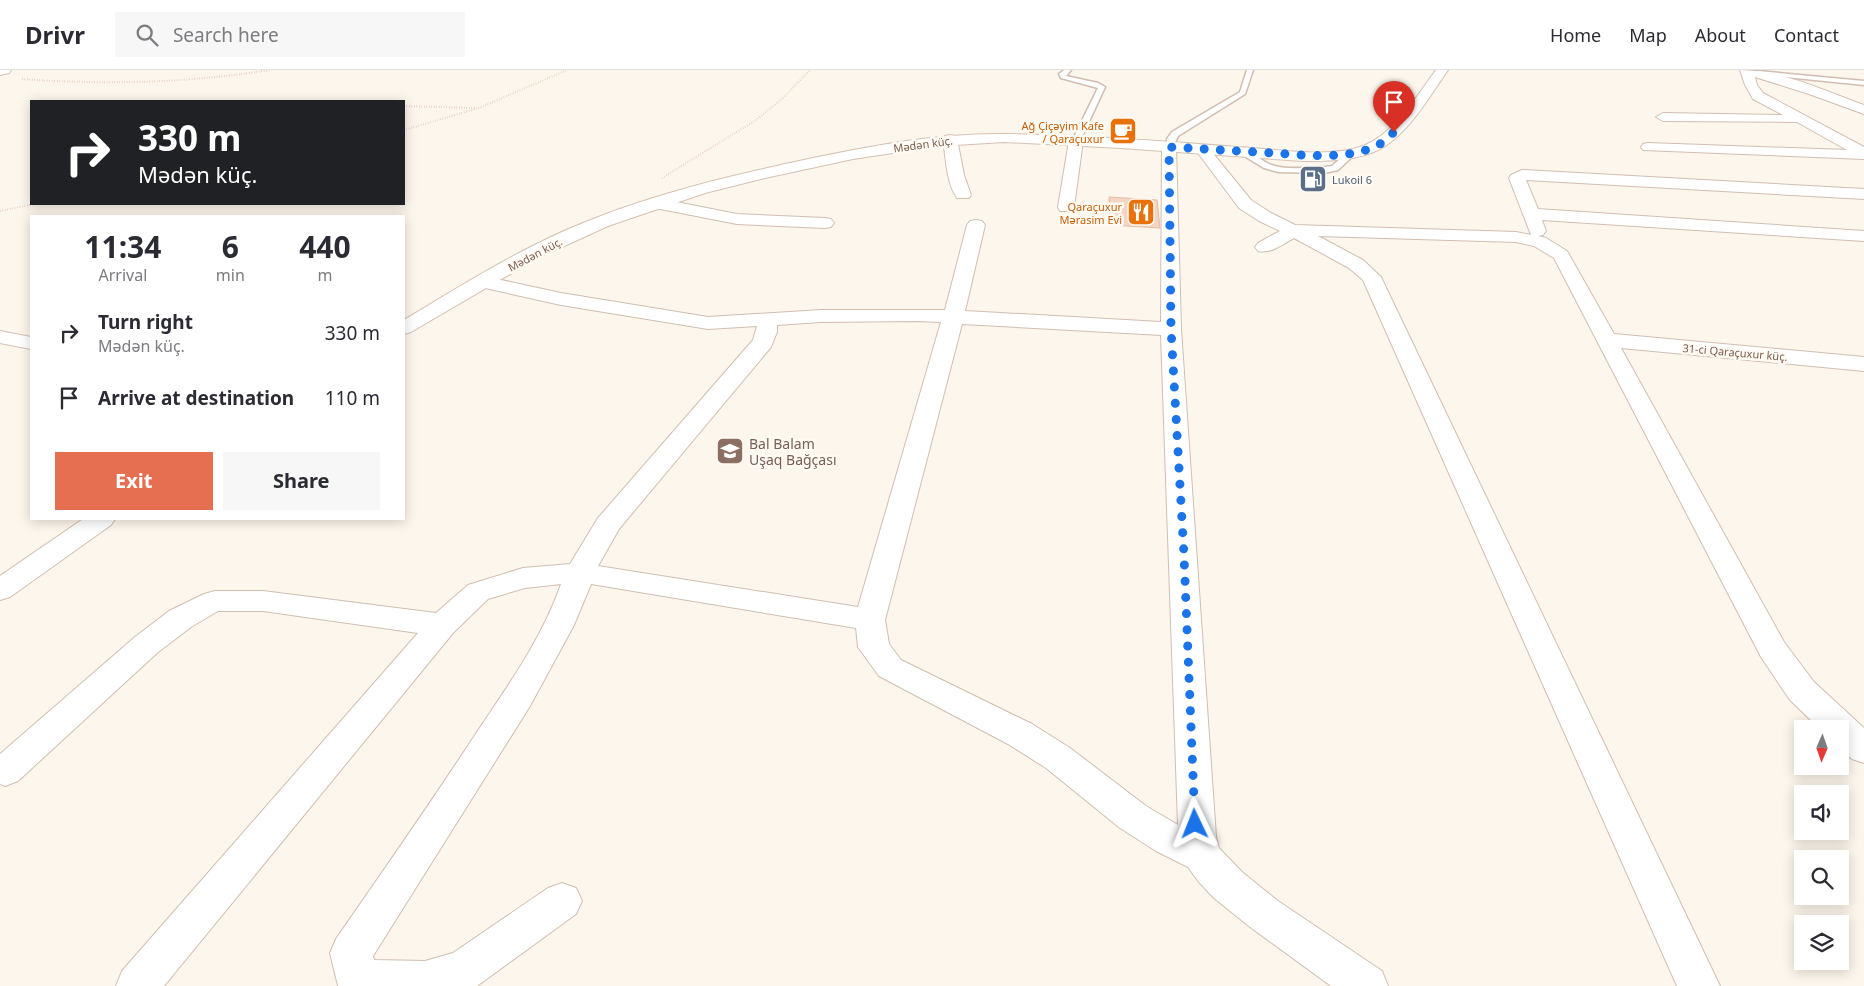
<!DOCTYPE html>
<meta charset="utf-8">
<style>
body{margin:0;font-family:"Noto Sans",sans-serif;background:#f7f7f7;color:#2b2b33;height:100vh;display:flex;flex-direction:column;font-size:19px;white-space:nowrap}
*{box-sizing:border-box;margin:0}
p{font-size:16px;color:#7c7c81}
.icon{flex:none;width:28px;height:28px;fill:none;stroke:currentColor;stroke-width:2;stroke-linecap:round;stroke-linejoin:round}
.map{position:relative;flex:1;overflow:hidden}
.details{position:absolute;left:30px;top:145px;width:375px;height:305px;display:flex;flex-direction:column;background:#fff;border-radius:0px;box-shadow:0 2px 12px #0003}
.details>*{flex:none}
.top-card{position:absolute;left:30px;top:30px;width:375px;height:105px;border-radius:0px;box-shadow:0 2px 12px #0003;background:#202124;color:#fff;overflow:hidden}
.needle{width:32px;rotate:182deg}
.controls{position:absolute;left:1794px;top:650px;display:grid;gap:10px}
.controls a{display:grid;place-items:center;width:55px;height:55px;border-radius:0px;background:#fff;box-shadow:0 2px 12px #0003;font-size:25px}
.pin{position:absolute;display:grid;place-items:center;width:42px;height:42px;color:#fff;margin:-51px -21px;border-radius:50% 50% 50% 0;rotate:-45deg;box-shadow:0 0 5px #0007}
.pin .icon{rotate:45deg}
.me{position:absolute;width:55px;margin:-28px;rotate:358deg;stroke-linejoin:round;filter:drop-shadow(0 0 4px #0008)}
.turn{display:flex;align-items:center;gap:18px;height:105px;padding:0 25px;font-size:22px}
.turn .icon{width:65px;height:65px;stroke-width:2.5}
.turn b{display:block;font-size:35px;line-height:42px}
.eta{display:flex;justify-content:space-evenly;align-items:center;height:85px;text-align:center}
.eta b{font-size:30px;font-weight:700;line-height:35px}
.cta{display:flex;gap:10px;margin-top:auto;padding:10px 25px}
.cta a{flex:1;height:58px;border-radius:0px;background:#e76f51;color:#fff;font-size:20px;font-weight:700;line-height:58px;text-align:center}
.cta a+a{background:#f7f7f7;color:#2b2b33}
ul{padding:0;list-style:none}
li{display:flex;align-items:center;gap:15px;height:65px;padding:0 25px}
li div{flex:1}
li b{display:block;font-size:19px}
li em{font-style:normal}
header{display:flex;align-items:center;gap:30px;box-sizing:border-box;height:70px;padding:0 25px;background:#fff;border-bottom:1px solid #e1e1e2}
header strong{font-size:24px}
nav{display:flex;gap:28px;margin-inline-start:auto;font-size:18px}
.search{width:350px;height:45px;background:#f7f7f7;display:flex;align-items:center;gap:12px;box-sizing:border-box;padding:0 18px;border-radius:0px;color:#7c7c81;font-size:19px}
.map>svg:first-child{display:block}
.building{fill:#f3d5c3;stroke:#e6bba3}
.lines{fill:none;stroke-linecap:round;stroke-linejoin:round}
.lane-casing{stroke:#d1beb0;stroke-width:3}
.street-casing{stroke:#d1beb0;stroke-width:2}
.secondary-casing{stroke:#d6c0b0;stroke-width:2}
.path{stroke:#d9b8a5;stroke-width:2;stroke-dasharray:0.5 2;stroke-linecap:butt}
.lane{fill:#fff;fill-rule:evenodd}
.street{fill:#fff;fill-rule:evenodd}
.secondary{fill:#fff;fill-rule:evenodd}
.route{stroke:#1a73e8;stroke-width:9;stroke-dasharray:0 16.2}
.labels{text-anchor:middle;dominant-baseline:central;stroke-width:5;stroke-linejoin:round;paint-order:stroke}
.far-food-label{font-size:11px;fill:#c56008;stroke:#fffaf3;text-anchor:end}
.far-street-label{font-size:11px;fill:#7a5c4d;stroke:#fffaf3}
.far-service-label{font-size:11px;fill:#4e5e75;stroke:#fffaf3;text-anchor:start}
.education-label{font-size:14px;fill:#785e54;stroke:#fffaf3;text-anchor:start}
</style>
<header>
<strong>Drivr</strong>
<div class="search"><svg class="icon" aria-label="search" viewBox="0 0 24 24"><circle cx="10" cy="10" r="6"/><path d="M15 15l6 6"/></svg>Search here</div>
<nav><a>Home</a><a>Map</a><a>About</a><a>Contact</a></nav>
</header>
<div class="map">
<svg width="1864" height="916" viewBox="0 0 1864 916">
<rect width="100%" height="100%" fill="#fdf6ec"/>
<polygon class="building" points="1109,127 1157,130 1160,158 1110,155"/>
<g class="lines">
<g class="lane-casing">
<g id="lane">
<polygon points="1064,0 1071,0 1066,6 1098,13 1105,17 1080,71 1076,73 1072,71 1098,18 1061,8 1059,4"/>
<polygon points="1247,0 1253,0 1245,24 1178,66 1172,79 1166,79 1167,69 1172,62 1240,22"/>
<polygon points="1758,1 1864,11 1864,15 1756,4 1755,3"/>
<path d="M1241,80C1251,79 1260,90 1269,94C1285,101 1308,97 1325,97L1332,96L1349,81L1356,83L1338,100L1325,103L1278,102L1264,98L1241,84Z"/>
</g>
</g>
<g class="street-casing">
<g id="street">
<path d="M1740,0C1782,0 1825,21 1864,35V44L1809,24L1755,7L1757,15L1763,23L1864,77V89L1643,80L1641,77L1643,74L1648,73L1847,80L1797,52L1663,51L1656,47L1663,43L1783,45L1753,29L1745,15Z"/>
<path d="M950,65L955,66L957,69L964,105L971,125L969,128H957C946,112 946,88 943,69L945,66Z"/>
<polygon points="1076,67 1081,68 1083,71 1074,137 1072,141 1060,141 1058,137 1069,71 1071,68"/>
<path d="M1169,73L1174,74L1176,77L1181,259L1216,767L1219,778L1242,802L1278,831L1382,901L1388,916H1331L1250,857L1214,828L1198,811L1188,797L1156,781L1120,758L1046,698L1008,674L879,606L858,577L856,558L591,514L574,555L530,636L373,886L374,890L425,891L453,883L548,818L562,813L576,818L582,831L576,844L477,916H338L330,883L336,869C383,801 430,734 475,665C507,617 542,569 561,514L525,518L488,529L453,563L164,916H116L122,901L418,563L263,541H218L191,557L157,583L18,711L5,716L0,714V684L135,567L169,541L204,524L215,521H263L436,543L468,515L523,498L570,494L598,448L753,270L757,256L708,259L561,235L476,216L473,212L476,208L483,206L561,223L708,247L821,240H945L967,155L970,151L976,150L982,151L985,155L965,241L1161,252L1162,77L1164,74ZM917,251L941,252L858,537L598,496L619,459L771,277L777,262V255L821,252ZM962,254L1161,265L1178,755L1146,736L1070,678L1032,654L901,590L889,574L885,550Z"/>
<path d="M1202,75L1207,76L1251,130L1271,143L1295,155L1516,162L1531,165L1509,108L1511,105L1522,100L1864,119V129L1526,110L1538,139L1864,161V171L1542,150L1546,161L1543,165L1538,166L1546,168L1567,181L1614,264L1864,287V301L1621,278L1784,572L1814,612L1864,658V693L1852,689L1840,678V659H1820L1790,630L1761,587L1554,188L1534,176L1516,172L1318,166L1363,190L1381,207L1720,916H1677L1363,210L1349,198L1294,168C1283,174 1271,184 1258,181L1255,177L1258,173L1280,161L1259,151L1239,138L1195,79L1197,76Z"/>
<polygon points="656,128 737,144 825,148 831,149 834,153 831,157 825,158 737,154 650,137 648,133 650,129"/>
<polygon points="83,449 115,449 111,455 10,527 0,530 0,506"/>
</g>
</g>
<g class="secondary-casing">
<g id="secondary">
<polygon points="0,0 11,0 9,3 0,5"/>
<path d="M1436,0H1448C1429,27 1404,72 1371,83C1349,91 1326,91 1303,91L1121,78L1004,72L939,76L853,89L765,108L705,123L608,156L534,190L411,262L404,264V250C456,219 508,186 564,161C643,126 728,106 813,88C876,75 941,63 1005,64C1083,65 1160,71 1238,77C1276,79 1316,87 1353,79C1391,71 1415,28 1436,0Z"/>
<polygon points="0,261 31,267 31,279 0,273"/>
</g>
</g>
<g class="path">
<path d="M22,9C105,15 187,13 270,0"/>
<polyline points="404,36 476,38"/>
<polyline points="404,60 479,38 567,0"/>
<polyline points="662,108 756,50 783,28 810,0"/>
<polyline points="0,141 34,134"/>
</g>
<use href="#lane" class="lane"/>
<use href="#street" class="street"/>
<use href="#secondary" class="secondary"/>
</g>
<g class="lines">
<path class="route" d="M1195,754L1184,485L1171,259L1169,77C1204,79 1238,81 1273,83C1303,85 1337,89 1366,80C1378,77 1386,70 1394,62"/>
</g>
<defs>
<g id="cafe-square" transform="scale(1.4375)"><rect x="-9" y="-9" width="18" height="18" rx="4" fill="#e8710a" stroke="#fffaf3"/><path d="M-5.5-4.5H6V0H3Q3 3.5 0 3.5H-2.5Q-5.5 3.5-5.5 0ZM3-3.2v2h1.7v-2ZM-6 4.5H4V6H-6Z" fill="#fff"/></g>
<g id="fuel-square" transform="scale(1.4375)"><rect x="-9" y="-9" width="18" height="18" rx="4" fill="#5c6f8a" stroke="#fffaf3"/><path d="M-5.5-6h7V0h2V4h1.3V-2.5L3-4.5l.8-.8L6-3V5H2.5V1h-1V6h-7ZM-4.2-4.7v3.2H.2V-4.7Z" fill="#fff"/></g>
<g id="restaurant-square" transform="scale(1.4375)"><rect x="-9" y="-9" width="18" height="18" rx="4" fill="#e8710a" stroke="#fffaf3"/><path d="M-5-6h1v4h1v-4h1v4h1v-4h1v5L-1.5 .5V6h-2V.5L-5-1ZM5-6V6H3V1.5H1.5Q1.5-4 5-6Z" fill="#fff"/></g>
<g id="school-square" transform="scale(1.4375)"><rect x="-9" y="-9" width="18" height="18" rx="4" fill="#8d6e63" stroke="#fffaf3"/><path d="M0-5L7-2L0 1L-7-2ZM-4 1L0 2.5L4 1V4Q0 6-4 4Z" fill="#fff"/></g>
</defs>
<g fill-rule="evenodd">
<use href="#cafe-square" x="1123" y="61"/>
<use href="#fuel-square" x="1313" y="109"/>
<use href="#restaurant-square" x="1141" y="142"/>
<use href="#school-square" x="730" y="381"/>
</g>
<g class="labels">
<g class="far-food-label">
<text x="1104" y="55">Ağ Çiçəyim Kafe<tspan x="1104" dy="13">/ Qaraçuxur</tspan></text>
<text x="1122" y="136">Qaraçuxur<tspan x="1122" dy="13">Mərasim Evi</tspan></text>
</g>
<g class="far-street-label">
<text transform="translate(923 74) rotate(-8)">Mədən küç.</text>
<text transform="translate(535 184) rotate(-28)">Mədən küç.</text>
<text transform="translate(1735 282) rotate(5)">31-ci Qaraçuxur küç.</text>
</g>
<g class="far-service-label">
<text x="1332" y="109">Lukoil 6</text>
</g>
<g class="education-label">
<text x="749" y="373">Bal Balam<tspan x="749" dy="16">Uşaq Bağçası</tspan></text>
</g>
</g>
</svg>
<div class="controls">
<a><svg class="needle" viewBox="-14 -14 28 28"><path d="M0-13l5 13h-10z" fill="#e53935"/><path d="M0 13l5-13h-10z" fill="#7c7c81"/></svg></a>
<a><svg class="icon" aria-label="sound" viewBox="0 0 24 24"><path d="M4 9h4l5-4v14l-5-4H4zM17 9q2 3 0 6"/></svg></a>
<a><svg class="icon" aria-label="search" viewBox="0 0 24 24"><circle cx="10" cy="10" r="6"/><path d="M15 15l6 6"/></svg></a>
<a><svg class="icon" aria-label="layers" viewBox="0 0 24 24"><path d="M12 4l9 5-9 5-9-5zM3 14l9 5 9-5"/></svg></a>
</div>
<div class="pin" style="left:1394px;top:62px;background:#d93025"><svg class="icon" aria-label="arrive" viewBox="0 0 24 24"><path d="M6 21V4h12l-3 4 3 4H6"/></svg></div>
<svg class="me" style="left:1195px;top:754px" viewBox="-20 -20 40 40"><path d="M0-17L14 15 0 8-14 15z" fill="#1a73e8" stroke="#fff" stroke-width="4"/></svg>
<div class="top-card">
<div class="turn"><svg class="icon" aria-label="right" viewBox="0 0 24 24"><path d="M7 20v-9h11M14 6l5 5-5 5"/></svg><div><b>330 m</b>Mədən küç.</div></div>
</div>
<section class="details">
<div class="eta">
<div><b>11:34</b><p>Arrival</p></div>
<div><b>6</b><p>min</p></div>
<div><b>440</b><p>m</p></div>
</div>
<ul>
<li><svg class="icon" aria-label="right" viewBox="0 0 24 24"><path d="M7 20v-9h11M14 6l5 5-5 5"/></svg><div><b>Turn right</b><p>Mədən küç.</p></div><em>330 m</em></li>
<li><svg class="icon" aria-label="arrive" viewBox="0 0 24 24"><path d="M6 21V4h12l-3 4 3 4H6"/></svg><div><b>Arrive at destination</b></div><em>110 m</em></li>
</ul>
<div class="cta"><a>Exit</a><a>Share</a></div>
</section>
</div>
